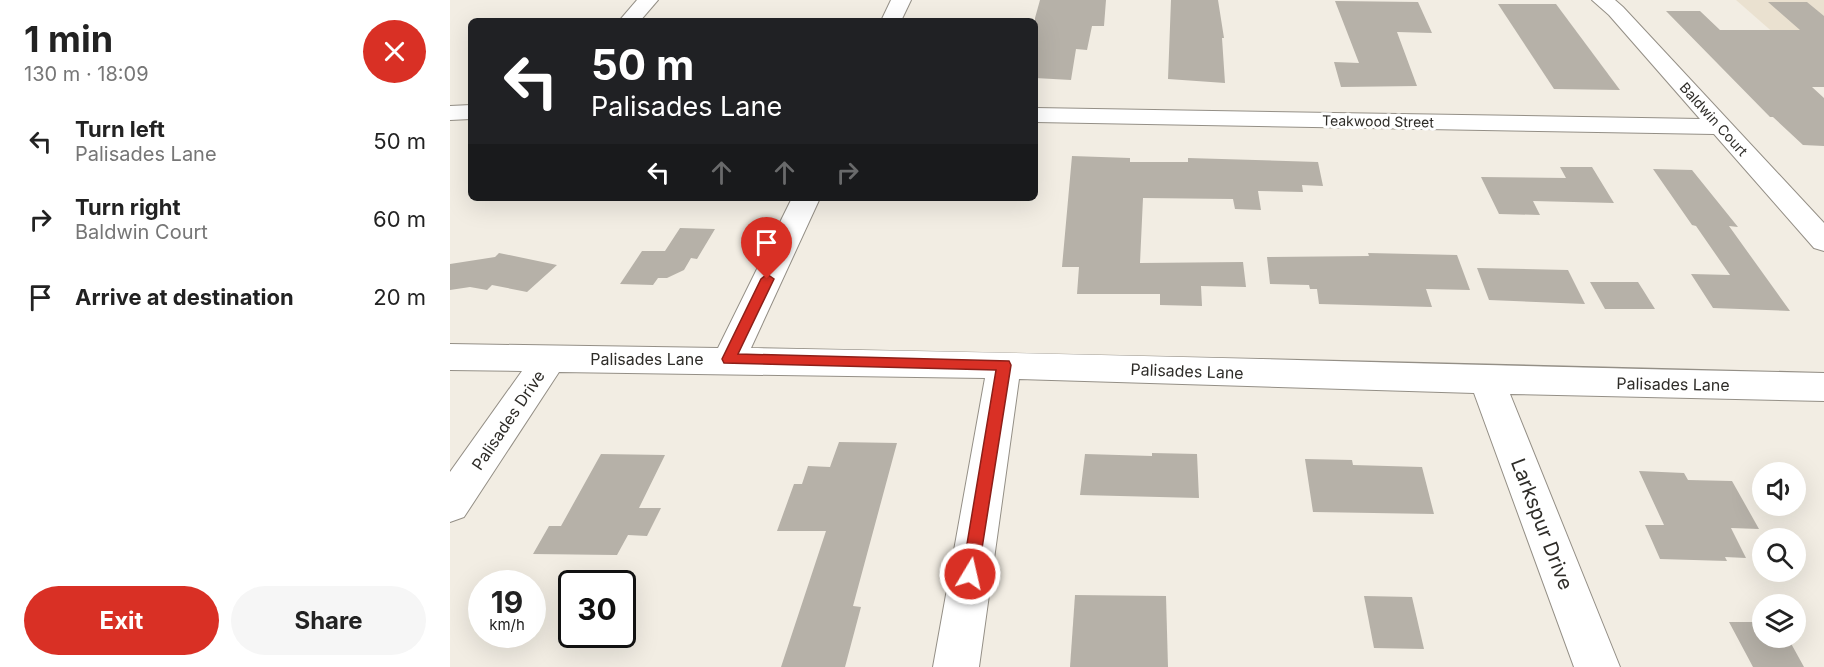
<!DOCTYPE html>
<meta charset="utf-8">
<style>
body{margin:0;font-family:Inter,sans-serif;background:#f6f6f6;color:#222;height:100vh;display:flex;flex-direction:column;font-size:22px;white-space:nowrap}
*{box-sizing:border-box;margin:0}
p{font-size:20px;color:#767676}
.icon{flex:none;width:33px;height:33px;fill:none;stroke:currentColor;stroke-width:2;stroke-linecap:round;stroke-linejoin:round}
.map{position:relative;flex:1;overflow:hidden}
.side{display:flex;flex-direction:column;background:#fff;width:450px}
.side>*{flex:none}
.banner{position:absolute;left:18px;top:18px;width:570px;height:183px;border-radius:9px;box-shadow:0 6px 24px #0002;background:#202124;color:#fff;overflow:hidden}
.controls{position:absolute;left:1302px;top:462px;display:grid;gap:12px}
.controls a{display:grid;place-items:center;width:54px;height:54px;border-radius:50%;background:#fff;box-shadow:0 6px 24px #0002;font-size:30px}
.speed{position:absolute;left:18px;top:570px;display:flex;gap:12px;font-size:30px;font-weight:700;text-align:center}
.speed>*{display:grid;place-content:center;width:78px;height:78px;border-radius:50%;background:#fff;box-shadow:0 6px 24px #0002;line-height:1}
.speed small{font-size:15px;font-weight:400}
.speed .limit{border:3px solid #111;border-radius:9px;background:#fff;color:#111}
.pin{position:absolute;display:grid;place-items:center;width:51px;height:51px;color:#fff;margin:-62px -26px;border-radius:50% 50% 50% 0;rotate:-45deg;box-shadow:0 0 6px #0007}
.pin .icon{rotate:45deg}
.me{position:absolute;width:66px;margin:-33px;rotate:9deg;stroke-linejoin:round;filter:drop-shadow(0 0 4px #0008)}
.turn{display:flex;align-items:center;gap:21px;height:126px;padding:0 24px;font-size:27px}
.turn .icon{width:78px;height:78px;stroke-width:2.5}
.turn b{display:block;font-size:42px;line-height:51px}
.lanes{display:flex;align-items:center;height:57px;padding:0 24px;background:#0003;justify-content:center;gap:30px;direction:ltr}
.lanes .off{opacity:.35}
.round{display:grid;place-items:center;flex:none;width:63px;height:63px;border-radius:32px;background:#f6f6f6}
.summary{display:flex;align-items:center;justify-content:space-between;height:102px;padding:0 24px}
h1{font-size:36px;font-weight:700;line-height:45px}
.button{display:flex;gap:12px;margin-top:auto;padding:12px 24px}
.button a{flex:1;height:69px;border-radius:36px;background:#d93025;color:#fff;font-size:24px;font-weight:700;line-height:69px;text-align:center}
.button a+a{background:#f6f6f6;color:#222}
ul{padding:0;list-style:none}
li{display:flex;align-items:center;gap:18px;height:78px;padding:0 24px}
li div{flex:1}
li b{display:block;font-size:22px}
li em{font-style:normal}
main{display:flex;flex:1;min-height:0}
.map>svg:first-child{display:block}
.built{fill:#eae1d0}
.building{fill:#b6b1a8}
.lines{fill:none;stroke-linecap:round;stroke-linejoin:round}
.minor-casing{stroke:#948f86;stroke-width:2}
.minor{fill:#fff;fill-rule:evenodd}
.route{fill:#d93025;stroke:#8d1f18;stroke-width:1.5}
.labels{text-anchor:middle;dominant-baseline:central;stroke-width:6;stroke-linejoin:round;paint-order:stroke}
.far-street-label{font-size:14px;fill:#2e2c28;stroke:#fff}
.street-label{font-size:16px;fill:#2e2c28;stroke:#fff}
.near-street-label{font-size:20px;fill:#2e2c28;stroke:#fff}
</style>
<main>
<section class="side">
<div class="summary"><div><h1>1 min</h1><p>130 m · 18:09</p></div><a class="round" style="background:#d93025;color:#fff"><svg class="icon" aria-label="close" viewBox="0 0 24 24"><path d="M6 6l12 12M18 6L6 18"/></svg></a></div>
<ul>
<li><svg class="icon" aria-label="left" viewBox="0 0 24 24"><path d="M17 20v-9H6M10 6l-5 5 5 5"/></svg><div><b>Turn left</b><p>Palisades Lane</p></div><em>50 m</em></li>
<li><svg class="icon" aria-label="right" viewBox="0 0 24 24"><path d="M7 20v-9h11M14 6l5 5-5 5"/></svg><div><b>Turn right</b><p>Baldwin Court</p></div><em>60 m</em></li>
<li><svg class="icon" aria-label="arrive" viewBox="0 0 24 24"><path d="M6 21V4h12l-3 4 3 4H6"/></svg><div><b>Arrive at destination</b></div><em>20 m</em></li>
</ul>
<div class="button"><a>Exit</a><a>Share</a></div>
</section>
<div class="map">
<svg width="1374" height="667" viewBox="0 0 1374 667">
<rect width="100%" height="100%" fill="#f2ede3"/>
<polygon class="built" points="1286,0 1374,0 1374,77"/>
<g class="building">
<polygon points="590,0 656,0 654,26 642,26 637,50 626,49 621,80 585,78 585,18"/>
<polygon points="721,0 768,0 774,38 772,38 775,83 718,79"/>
<polygon points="885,1 968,2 982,33 947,32 967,86 891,87 884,62 909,63"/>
<polygon points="1318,2 1357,2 1374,16 1374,87 1362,87 1374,98 1374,146 1353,145 1323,117 1320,117 1216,11 1250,11 1270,30 1350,30"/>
<polygon points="1048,4 1106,4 1170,90 1104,89"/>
<polygon points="622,156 680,158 680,162 738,162 738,158 868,162 873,186 852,185 853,192 808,191 811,210 785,209 783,199 693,198 690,263 793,262 796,287 751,286 752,306 710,305 710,294 627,294 629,267 612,267"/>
<polygon points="1110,167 1142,167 1164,203 1083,201 1090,215 1049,214 1031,177 1116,178"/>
<polygon points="1203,169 1242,170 1288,227 1279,226 1340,311 1263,308 1241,274 1280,275 1246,226 1242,225"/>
<polygon points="230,228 265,229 247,259 241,258 234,270 217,278 208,278 203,285 170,284 192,251 215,251"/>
<polygon points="49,253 107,265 77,292 42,285 37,290 20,287 0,290 0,264 45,257"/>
<polygon points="918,253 1007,255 1020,290 976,289 982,307 869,304 867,289 860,289 859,285 820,284 817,257 919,256"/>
<polygon points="1027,268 1118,270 1135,304 1039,300"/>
<polygon points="1140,282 1188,282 1205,309 1155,309"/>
<polygon points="389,442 447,443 403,606 411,607 395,667 331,667 376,531 327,531 344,484 352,484 358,466 380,467"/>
<polygon points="702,453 747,454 749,498 630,495 635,454 702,456"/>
<polygon points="151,454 215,455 189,508 211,508 197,536 178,535 167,555 83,554 99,526 111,526"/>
<polygon points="855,459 902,460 903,465 972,467 984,514 863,512"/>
<polygon points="1189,471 1234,473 1238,480 1282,481 1309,529 1281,528 1296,558 1275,557 1277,561 1210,559 1195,525 1214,525"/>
<polygon points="625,595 716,596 718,667 620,667"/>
<polygon points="914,596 962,597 974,649 924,648"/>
<polygon points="1279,622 1312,622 1312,638 1338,638 1354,667 1303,667"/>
</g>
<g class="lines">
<g class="minor-casing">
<g id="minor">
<polygon points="187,0 208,0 190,21 169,21"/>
<polygon points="441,0 461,0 451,21 431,21"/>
<polygon points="1142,0 1165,0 1173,7 1374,223 1374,251 1364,248 1264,134 585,122 585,108 1250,119 1159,15"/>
<polygon points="21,105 21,119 0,120 0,106"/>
<path d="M342,198H370L301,348C659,353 1016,366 1374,373V401L1060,394L1170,667H1124L1024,393L569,379L529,667H483L535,378L109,372L14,517L0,522V472L72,371L0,370V344L268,348Z"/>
</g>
</g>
<use href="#minor" class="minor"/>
</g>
<polygon class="route" points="317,274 324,279 288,354 559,361 561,365 527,580 520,582 514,580 512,574 546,370 274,363 272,359 311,279"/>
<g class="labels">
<g class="far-street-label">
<text transform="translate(1264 119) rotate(48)">Baldwin Court</text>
<text transform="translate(928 121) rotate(1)">Teakwood Street</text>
</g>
<g class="street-label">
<text x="197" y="359">Palisades Lane</text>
<text transform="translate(737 371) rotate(2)">Palisades Lane</text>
<text transform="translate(1223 384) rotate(1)">Palisades Lane</text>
<text transform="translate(58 420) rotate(-56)">Palisades Drive</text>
</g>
<g class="near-street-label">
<text transform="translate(1092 524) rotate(69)">Larkspur Drive</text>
</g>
</g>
</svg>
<div class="controls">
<a><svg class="icon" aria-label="sound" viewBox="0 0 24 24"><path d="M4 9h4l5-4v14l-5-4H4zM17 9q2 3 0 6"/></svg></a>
<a><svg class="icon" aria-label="search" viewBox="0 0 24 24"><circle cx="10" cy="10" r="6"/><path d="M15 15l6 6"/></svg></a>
<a><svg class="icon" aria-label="layers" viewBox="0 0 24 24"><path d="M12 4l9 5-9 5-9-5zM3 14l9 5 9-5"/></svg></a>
</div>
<div class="speed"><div>19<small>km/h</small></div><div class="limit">30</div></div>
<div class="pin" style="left:317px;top:279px;background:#d93025"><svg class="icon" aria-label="arrive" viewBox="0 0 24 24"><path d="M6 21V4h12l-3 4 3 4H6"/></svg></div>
<svg class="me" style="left:520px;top:574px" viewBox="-20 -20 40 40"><circle r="17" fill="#d93025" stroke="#fff" stroke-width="3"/><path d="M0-11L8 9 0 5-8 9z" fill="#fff"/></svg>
<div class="banner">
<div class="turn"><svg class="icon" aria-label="left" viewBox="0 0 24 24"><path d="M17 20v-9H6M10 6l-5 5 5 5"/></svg><div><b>50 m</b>Palisades Lane</div></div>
<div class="lanes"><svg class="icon" aria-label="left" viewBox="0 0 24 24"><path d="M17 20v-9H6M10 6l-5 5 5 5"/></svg><svg class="icon off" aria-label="ahead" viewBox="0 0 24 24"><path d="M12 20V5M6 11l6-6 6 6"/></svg><svg class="icon off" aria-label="ahead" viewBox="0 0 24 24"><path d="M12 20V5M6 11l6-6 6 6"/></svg><svg class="icon off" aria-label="right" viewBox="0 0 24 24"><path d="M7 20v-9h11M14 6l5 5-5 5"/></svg></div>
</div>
</div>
</main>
